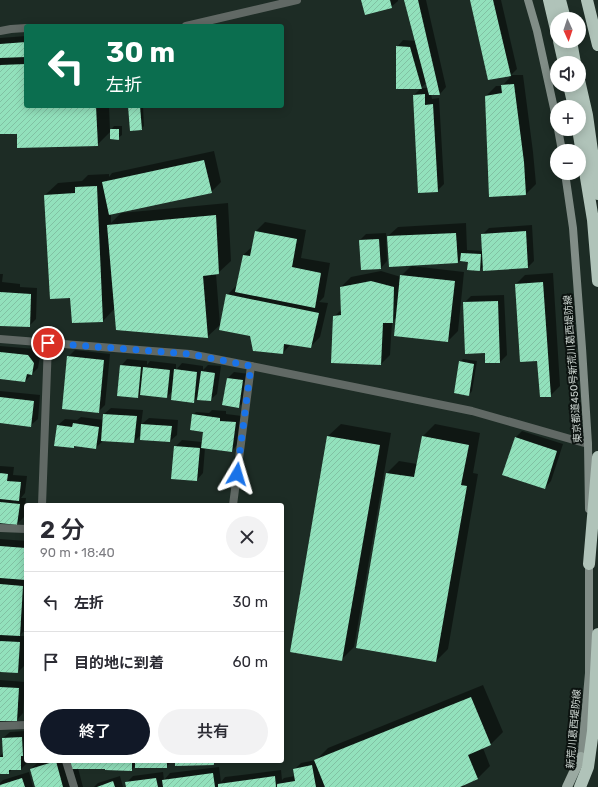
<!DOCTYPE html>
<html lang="ja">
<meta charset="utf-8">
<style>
body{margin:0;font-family:Rubik,"Noto Sans JP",sans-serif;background:#f2f2f3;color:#2b2b33;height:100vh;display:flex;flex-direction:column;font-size:15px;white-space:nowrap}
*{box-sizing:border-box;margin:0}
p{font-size:13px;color:#7c7c81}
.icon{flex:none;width:22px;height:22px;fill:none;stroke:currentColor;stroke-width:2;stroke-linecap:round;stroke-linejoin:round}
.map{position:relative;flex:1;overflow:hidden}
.details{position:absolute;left:24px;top:503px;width:260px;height:260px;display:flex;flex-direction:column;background:#fff;border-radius:4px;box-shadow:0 2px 10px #0003}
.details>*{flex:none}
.top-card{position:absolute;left:24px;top:24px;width:260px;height:84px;border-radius:4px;box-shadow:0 2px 10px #0003;background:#0b6e4f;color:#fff;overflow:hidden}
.needle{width:26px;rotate:177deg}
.controls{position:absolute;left:550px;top:12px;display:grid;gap:8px}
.controls a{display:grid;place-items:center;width:36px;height:36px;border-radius:50%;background:#fff;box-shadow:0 2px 10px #0003;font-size:20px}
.pin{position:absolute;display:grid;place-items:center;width:34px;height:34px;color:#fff;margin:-17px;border:2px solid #fff;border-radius:50%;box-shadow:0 1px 4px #0007}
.me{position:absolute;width:44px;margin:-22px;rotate:7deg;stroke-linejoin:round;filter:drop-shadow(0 0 3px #0008)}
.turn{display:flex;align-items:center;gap:14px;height:84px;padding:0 16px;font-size:18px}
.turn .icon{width:52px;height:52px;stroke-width:2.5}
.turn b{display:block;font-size:28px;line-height:34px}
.round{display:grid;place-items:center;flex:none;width:42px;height:42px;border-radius:21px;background:#f2f2f3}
.head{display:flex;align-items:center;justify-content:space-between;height:68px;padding:0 16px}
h1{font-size:24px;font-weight:600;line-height:30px}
.primary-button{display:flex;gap:8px;margin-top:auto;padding:8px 16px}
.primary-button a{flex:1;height:46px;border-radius:24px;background:#111827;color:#fff;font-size:16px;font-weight:600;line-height:46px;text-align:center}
.primary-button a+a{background:#f2f2f3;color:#2b2b33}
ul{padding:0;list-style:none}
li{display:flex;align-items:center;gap:12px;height:60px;padding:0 16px;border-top:1px solid #e1e1e2}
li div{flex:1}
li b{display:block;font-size:15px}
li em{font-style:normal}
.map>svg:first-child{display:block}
.shadow{fill:#0007}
.building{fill:url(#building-hatch)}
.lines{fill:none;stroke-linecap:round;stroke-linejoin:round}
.service{stroke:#616965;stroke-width:8}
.minor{stroke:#616965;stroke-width:8}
.secondary{stroke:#818d87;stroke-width:8}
.primary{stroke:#9aa9a1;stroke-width:10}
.motorway{stroke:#b0c3b9;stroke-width:12}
.motorway-bridge{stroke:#b0c3b9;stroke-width:12}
.route{stroke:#1a73e8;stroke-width:7;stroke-dasharray:0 12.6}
.labels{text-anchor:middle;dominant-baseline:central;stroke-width:4;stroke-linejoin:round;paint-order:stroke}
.street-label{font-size:10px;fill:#d1dad5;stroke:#0c1310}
</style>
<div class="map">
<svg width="598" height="787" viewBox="0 0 598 787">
<defs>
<pattern id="building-hatch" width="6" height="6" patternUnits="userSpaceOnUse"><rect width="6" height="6" fill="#92e1bc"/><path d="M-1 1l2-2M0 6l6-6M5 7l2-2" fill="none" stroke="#81c1a3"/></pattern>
</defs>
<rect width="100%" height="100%" fill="#1d2c25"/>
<g class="shadow">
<polygon points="362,0 398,0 398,1 391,7"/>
<polygon points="406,0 426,0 446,87 440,94 431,94 432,99 439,98 444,184 437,191 414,95 421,88 428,88 427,82 421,88 397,47 403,40 416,41"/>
<polygon points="471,0 501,0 517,69 511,75"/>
<polygon points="26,36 26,106 109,106 110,131 114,126 122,126 122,135 118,138 111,131 97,145 18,133 0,133 0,38"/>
<polygon points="512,75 523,75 533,152 536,184 526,194 486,96 496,86 502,86"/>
<polygon points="129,106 143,106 144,126 141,129"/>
<polygon points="214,151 221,182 211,192 111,214 111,223 121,213 228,203 231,261 218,273 216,274 220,325 207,337 115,308 103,321 73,322 71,296 45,195 58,183 82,181 88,175 109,174 109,177 112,173"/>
<polygon points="265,222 306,230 301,258 330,263 324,297 319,302 328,303 320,337 310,347 291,344 283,353 251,336 227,295 237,285 243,255 253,246 256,231"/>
<polygon points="466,223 467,250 483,251 482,235 489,228 532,225 534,261 527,268 484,266 480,270 469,261 462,258 457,263 412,265 412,266 464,272 458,331 448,341 396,318 392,322 390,355 381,364 334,317 342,309 341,287 351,277 381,271 401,277 401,276 412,265 388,236 398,227"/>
<polygon points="386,233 387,261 381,268 360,240 366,234"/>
<polygon points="553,273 560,386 550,396 538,360 516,284 525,275"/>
<polygon points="0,274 3,274 2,282 20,284 20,287 37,288 36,319 29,326 0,325"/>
<polygon points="504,295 507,355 500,362 486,362 486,352 464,303 471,296"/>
<polygon points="0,346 35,349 40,356 38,368 25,381 0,378"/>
<polygon points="75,350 110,354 105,405 98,412 68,357"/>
<polygon points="127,359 147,361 147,365 150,361 176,364 176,370 182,363 203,366 203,370 208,365 221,366 217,394 210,400 198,397 193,402 173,391 167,397 141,394 138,397 121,366"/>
<polygon points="463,359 477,361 472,391 469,395 460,362"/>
<polygon points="234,372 249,374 245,400 239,407 228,378"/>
<polygon points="0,391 40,395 38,419 31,425 0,423"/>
<polygon points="111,408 143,410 141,425 149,418 178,420 177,435 170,441 142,434 134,442 102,440 102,442 95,448 75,445 73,447 58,425 65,419 77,420 81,417 104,420 104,414"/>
<polygon points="212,410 226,411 226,414 242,416 238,444 232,451 205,448 203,473 197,480 175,447 182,440 202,442 204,431 193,415 196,412 209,413"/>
<polygon points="341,424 391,433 354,647 341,660 328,436"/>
<polygon points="435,424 480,433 473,473 478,474 448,649 436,661 357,647 387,473 399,461 417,464 423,436"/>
<polygon points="522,431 563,444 551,481 545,488 516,437"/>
<polygon points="0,466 14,467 13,475 27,476 25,493 21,498 26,498 24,517 17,524 0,522"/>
<polygon points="0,539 26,541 26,629 19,636 26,636 25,665 18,672 0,671 0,636 1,634 0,634"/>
<polygon points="0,680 25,682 23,713 17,720 0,720"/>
<polygon points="483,685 503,732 490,745 483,748 490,766 478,778 463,784 465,787 326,787 323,781 324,787 127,787 126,783 133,776 163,772 164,780 170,773 219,767 221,782 225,777 281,770 282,780 284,778 295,776 294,770 301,763 316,760 328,748"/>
<polygon points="26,731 26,761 27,761 28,762 21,769 12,769 9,773 0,773 0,756 4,752 3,738 10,732"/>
<polygon points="39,761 172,761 166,767 136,765 131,770 106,768 78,768 83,787 36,787 31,769"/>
<polygon points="29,772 33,787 0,787 0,783 3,780"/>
<polygon points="120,776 123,787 94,787 98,783"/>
</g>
<g class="building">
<polygon points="361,0 390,0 392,8 365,15"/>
<polygon points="404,0 418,0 440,95 429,95"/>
<polygon points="470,0 493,0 511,76 488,80"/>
<polygon points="26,42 26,57 0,58 0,44"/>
<polygon points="396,46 410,47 422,89 396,89"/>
<polygon points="26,64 26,106 96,106 98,146 17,148 17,134 0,134 0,65"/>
<polygon points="514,84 524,162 526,195 489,197 485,96 502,93 501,85"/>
<polygon points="425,94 425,105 433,104 438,192 418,193 413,95"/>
<polygon points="128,106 140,106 142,130 130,131"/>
<polygon points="110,129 119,129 119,140 110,139"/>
<polygon points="204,160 212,193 109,215 102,182"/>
<polygon points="97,186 103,322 72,323 70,298 50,299 44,195 75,193 75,187"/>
<polygon points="216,215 219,274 203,276 208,338 116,330 107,225"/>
<polygon points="255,231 297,239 292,267 321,273 315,308 235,292 243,255 250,256"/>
<polygon points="526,231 528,268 483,271 481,234"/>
<polygon points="456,233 458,263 389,267 387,236"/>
<polygon points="379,239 381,269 361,270 359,240"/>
<polygon points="461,253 481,254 480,271 467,270 468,262 460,261"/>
<polygon points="400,275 455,281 448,342 394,336"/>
<polygon points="371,281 394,287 393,323 383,323 381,365 331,363 333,316 341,315 340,287"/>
<polygon points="543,282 551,397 540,397 537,361 520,362 515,284"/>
<polygon points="0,292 31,294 30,327 0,326"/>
<polygon points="226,294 319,313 311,348 284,344 283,354 253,351 250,336 219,330"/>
<polygon points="498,301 500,363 485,363 485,353 465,354 463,302"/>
<polygon points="0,352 28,355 34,363 32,375 27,374 25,382 0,379"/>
<polygon points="67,356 104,360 99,413 62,409"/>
<polygon points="459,361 474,364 469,396 454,393"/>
<polygon points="120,365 141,367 138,398 117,396"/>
<polygon points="143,367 170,370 167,398 140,395"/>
<polygon points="174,369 197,372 194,403 171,400"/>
<polygon points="201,371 215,373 211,401 197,400"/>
<polygon points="227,378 243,380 239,408 222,405"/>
<polygon points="0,397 34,401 31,427 0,423"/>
<polygon points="103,414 137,416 134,443 101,441"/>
<polygon points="192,414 220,418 220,421 236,422 232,452 201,448 203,432 190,430"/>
<polygon points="73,423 99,427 96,449 74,446 74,448 54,446 57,425 72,427"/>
<polygon points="141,424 172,426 170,442 140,440"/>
<polygon points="327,436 380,445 342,661 290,652"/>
<polygon points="422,436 469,445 461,485 467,486 436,662 356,648 386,473 414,477"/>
<polygon points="515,437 557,451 545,489 502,475"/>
<polygon points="174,446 200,448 197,481 171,479"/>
<polygon points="0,473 8,474 7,481 21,482 19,501 0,499"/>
<polygon points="0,502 20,504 17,525 0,523"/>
<polygon points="0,546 26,548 26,580 0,578"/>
<polygon points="0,584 23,586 20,636 0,635"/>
<polygon points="0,641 20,642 18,673 0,672"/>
<polygon points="0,687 19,688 17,721 0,721"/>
<polygon points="471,697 491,745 468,755 478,779 460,787 325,787 314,760"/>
<polygon points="22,737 23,756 21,756 21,770 9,770 9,774 0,774 0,757 3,757 2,738"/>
<polygon points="56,761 63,787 35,787 30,769"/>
<polygon points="71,761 132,761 132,771 105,770 105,769 71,769"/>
<rect x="135" y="761" width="32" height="7"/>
<polygon points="175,761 214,761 214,765 175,766"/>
<polygon points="312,765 316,787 277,787 277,784 295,781 293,769"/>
<polygon points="213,773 215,787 163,787 162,780"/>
<polygon points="275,776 276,787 218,787 218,784"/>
<polygon points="22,778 25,787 0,787 0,785"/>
<polygon points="156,778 158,787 126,787 125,782"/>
<polygon points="113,781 115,787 97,787"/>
</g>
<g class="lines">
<g class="service">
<polyline points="233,505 251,366"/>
<polyline points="0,528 26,529"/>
<polyline points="66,761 74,787"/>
</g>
<g class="minor">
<polyline points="186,26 297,0"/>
<polyline points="0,31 11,29 26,28"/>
<polyline points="0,339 190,354 251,366 472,411 588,444"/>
<polyline points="42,505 48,343"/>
<polyline points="0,726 26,725"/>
</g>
<g class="secondary">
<polyline points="528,0 537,31 557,122"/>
<polyline points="558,129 562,151"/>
<polyline points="565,173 573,228 582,348 588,444 589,509"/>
<polyline points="581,762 589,673 589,560"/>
</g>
<polyline class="primary" points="567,787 581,757"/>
<g class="motorway">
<polyline points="549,0 557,34"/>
<polyline points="560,0 565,19"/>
<polyline points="587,0 598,45"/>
<polyline points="559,41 564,63"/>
<polyline points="571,41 575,63"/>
<polyline points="579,80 587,115 598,194"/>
<polyline points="569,85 574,107"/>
<polyline points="578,129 593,220 598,281"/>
<polyline points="589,564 598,457"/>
</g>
<polyline class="motorway-bridge" points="580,787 588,767 593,731 598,634"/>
</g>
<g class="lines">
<polyline class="route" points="48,343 190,354 251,366 237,474"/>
</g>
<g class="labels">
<g class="street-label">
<text transform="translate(573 369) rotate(-94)">東京都道450号新荒川葛西堤防線</text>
<text transform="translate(574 729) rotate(-85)">新荒川葛西堤防線</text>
</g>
</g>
</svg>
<div class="controls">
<a><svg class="needle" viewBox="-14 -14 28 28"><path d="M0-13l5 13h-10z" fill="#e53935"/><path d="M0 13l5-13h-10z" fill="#7c7c81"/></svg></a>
<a><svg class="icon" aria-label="sound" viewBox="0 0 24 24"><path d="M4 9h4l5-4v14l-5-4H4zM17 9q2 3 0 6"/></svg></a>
<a>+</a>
<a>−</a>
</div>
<div class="pin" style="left:48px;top:343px;background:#d93025"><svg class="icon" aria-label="arrive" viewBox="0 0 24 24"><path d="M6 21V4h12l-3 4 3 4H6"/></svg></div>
<svg class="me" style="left:237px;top:474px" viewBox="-20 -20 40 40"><path d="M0-17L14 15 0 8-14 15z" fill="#1a73e8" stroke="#fff" stroke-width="4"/></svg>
<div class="top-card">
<div class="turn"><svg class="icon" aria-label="left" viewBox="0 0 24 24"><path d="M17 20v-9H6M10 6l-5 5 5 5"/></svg><div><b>30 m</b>左折</div></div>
</div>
<section class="details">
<div class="head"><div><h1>2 分</h1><p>90 m · 18:40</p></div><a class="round"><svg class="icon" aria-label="close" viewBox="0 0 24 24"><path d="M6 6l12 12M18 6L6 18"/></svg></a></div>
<ul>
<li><svg class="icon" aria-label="left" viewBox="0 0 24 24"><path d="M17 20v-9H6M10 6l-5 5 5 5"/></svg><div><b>左折</b></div><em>30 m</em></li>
<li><svg class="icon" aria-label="arrive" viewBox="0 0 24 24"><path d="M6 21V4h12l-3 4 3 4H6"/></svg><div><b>目的地に到着</b></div><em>60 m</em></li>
</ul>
<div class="primary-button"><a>終了</a><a>共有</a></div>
</section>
</div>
